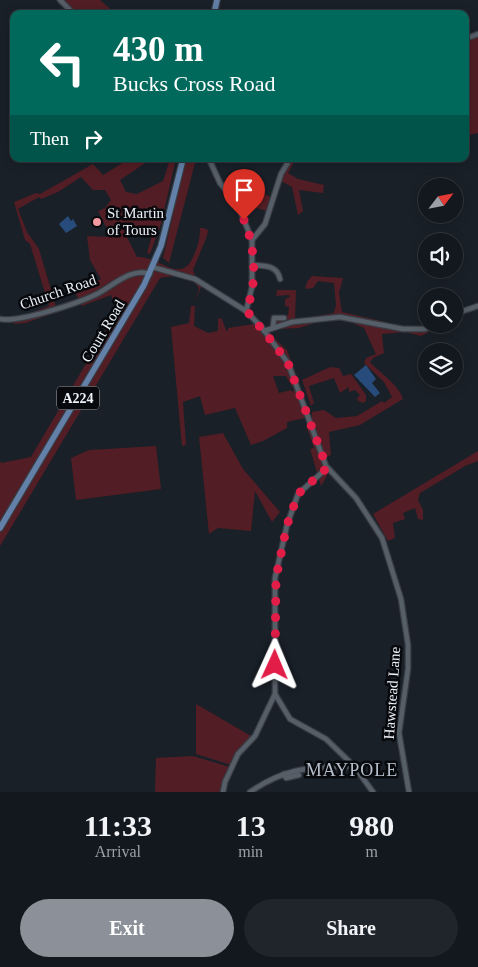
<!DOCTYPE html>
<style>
body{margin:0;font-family:Georgia,serif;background:#20252b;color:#f1f3f6;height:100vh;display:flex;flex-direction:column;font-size:19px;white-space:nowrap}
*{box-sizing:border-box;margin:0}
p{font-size:16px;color:#9da0a4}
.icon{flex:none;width:28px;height:28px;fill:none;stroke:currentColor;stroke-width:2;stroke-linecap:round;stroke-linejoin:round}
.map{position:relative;height:792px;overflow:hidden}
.details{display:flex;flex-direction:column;background:#13181e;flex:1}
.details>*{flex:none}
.banner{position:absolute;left:10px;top:10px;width:459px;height:152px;border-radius:10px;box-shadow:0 2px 12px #0003,0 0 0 1px #32373c;background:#00695c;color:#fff;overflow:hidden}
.needle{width:32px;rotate:58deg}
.buttons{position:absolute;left:418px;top:178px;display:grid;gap:10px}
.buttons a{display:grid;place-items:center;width:45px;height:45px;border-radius:50%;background:#13181e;box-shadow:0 2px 12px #0003,0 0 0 1px #32373c;font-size:25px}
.pin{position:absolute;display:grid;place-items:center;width:42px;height:42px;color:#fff;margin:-51px -21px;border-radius:50% 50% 50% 0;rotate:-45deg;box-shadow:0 0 5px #0007}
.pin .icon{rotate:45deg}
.me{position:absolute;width:55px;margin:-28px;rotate:1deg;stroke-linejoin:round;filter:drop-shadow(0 0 4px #0008)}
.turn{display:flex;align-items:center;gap:18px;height:105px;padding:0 20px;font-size:22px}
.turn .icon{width:65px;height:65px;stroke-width:2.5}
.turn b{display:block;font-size:35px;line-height:42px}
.then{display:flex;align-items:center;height:48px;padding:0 20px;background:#0003;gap:10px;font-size:19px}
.eta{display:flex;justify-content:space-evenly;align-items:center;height:85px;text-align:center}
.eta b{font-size:30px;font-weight:800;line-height:35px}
.action{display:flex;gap:10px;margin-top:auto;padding:10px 20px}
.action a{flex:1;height:58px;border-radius:30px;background:#8c9099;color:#fff;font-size:20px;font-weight:800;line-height:58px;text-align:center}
.action a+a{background:#20252b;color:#f1f3f6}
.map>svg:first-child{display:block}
.green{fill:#521d24}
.building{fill:#274c7b}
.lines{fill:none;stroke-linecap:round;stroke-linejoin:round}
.minor-casing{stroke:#383c44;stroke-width:7}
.major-casing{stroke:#383c44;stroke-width:8}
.minor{stroke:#565e68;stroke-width:4.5}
.major{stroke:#6381a8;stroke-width:5.5}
.route{stroke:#e11d48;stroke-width:9;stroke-dasharray:0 16.2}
.poi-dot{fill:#f49aa1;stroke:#07090d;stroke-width:2}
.labels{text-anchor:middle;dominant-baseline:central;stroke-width:5;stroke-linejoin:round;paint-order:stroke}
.shield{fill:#07090d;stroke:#a8abb2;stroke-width:1}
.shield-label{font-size:14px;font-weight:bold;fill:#edf1f8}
.poi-label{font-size:15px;fill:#edf1f8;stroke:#07090d;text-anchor:start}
.street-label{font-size:15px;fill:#edf1f8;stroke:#07090d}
.quarter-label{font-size:18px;letter-spacing:1px;fill:#b6bfcb;stroke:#07090d}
</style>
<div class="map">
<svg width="478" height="792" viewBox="0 0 478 792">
<rect width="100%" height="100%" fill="#192028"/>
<g class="green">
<polygon points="64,0 100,0 116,14 77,14"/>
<polygon points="478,37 478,133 465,136 465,42"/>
<path d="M129,159H151L120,180L126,192L137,194L163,181L170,159H176L161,224L150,254L147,253L153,232L126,235L137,257C160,255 181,287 194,255C198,245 200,239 200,228H204L208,230L207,236L193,270L197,280L202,285L195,301L199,289C194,276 172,275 160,278L0,546V460L1,463L31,457L117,311L111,295L82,306L76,294L78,289L101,279L90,260L87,236L111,237L98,211L105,208L111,200L105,190H93L81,177L58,192L41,199L39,197L18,209L27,232L39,249L56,307L61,311L25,323L14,324L15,319L49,306L30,244L25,240L14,202L36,193L40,194L93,164L103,175Z"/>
<polygon points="186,159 196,159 169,263 163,258"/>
<polygon points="293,159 296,159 288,173 298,179 324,185 323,193 299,190 303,211 298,215 292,187 281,181"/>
<polygon points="248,184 272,198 268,211 240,204 234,195 244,185"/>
<path d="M312,276L343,278L339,293L342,312L411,328L425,327L431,324H444L421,336L406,332L382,334L384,353L373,358L370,362C379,372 399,385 403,399L360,425L329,432L331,455L324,458L327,476L321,486L310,449L314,448L306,425L311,423L312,412L324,410L336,418L357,416L382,401L384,403L392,397L384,382L364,363L366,358L376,354L364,328L336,316L299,328L277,329L274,323L288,315L289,307L285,306V299L290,297L289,295L276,296L277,290H296L295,320L334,313L336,305L334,283L318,281L313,288L305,289L307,282Z"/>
<polygon points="191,306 195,306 194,326 208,333 218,331 218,318 222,319 226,330 228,331 228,328 254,324 271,344 273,337 287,350 300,385 292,387 286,376 273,376 279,393 291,390 292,392 295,389 305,418 287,422 287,428 263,441 251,445 235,408 205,415 200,396 183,402 186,445 182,446 171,327 189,323"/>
<polygon points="330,367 339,368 343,376 351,374 366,395 366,401 363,403 358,401 357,398 360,395 355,390 349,392 349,387 340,393 334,378 309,386 314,403 311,406 302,380"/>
<polygon points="223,433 243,469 280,512 272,522 255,491 251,531 218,528 209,534 199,437"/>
<polygon points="156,446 161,489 76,500 71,458 89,450"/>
<polygon points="478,451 478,461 465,466 420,493 418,500 423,510 423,520 418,519 415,508 403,513 405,519 393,523 395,538 388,541 373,514"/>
<polygon points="196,704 251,736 236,752 231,765 196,754"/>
<polygon points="193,756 230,767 220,792 155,792 156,758"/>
</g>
<g class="building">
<polygon points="68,216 71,221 73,219 77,226 66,233 59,224"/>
<polygon points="366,365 376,379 372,383 380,393 375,397 354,375"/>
</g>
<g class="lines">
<g class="minor-casing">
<g id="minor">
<polyline points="60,0 74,14"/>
<polyline points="465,39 478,34"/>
<polyline points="209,159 220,183 238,205 252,240 252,287 246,311"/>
<polyline points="252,240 265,224 281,174 290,159"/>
<path d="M253,265C265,266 277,265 280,279"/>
<polyline points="152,267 195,279 246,311 263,329 288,363 326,466 356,498 382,538 401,599 408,645 408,669 399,733 409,792"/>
<polyline points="454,314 478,306"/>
<path d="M0,319C18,323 79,303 97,294C113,286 131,267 150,274"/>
<polyline points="273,327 274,318 284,318"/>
<polyline points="264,331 292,322 340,317 403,329 425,329 435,324"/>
<polyline points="275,694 290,719 326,739 354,766 373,792"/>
<polyline points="284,774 286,778 299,775"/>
<polyline points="223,792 225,782 238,754 255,736 275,694 275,578 287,525 298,494 327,468"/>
<path d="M250,792C288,766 311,768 354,766"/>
</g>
</g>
<g class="major-casing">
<g id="major">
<polyline points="214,14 217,0"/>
<polyline points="0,528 144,285 161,246 183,159"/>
</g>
</g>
<use href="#minor" class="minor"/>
<use href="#major" class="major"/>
</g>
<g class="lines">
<path class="route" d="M244,220C255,245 258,285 246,310L274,344L288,363L327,468L298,494L287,525L276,578L275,665"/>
</g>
<circle class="poi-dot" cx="97" cy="222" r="5"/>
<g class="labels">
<rect class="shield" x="57" y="386.5" width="42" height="23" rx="4"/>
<g class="shield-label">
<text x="78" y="398">A224</text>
</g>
<g class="poi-label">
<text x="107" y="213">St Martin<tspan x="107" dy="17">of Tours</tspan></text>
</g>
<g class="street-label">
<text transform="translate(58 292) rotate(-19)">Church Road</text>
<text transform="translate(103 331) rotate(-59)">Court Road</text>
<text transform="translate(392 693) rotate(-86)">Hawstead Lane</text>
</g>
<g class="quarter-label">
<text x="352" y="770">MAYPOLE</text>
</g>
</g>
</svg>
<div class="buttons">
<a><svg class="needle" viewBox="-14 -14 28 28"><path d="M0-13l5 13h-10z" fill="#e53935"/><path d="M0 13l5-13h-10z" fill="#9da0a4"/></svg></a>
<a><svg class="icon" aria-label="sound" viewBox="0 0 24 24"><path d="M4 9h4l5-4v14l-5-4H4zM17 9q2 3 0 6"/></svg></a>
<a><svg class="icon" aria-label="search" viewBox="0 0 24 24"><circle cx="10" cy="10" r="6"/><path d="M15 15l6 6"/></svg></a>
<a><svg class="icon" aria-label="layers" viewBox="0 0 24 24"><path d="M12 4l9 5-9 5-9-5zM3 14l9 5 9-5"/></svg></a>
</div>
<div class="pin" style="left:244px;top:220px;background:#d93025"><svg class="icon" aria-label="arrive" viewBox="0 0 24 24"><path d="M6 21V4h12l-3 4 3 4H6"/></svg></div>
<svg class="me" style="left:275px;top:665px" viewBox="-20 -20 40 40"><path d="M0-17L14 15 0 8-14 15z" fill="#e11d48" stroke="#fff" stroke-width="4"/></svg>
<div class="banner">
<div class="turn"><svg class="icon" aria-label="left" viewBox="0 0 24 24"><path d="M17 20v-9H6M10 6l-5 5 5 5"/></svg><div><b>430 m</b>Bucks Cross Road</div></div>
<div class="then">Then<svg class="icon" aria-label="right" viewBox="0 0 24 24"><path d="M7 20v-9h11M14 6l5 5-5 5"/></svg></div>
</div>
</div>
<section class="details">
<div class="eta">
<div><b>11:33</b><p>Arrival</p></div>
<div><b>13</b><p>min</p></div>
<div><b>980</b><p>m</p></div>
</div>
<div class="action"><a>Exit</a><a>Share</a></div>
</section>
